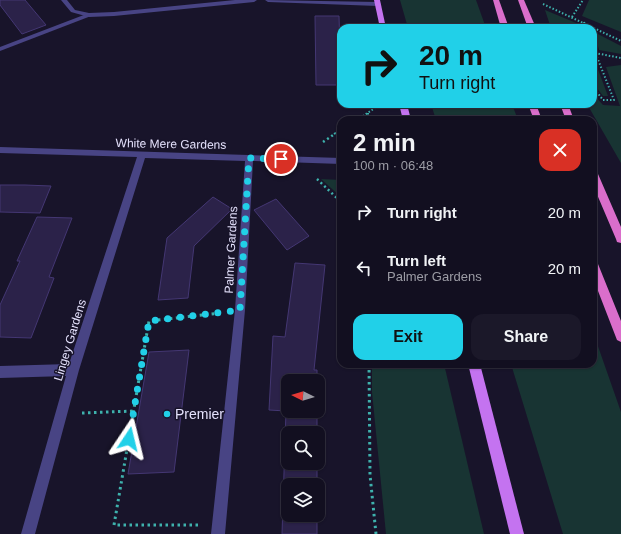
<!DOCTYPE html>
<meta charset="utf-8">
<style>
body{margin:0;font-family:Arial,sans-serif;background:#1b1829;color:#f1f3f6;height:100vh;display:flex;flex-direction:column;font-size:15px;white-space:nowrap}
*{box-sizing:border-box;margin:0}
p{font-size:13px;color:#9c9ca5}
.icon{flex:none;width:22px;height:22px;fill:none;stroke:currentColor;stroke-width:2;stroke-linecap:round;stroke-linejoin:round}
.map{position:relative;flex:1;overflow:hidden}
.drawer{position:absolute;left:337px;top:116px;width:260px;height:252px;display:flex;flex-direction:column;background:#120f20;border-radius:12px;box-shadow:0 1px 3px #0004,0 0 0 1px #312f3e}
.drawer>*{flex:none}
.hud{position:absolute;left:337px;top:24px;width:260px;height:84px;border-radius:12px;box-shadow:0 1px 3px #0004,0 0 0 1px #312f3e;background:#21d0e8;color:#111;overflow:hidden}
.needle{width:26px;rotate:275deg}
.tools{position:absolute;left:281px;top:374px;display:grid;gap:8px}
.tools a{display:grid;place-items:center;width:44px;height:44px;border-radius:8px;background:#120f20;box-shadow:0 1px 3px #0004,0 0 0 1px #312f3e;font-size:20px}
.pin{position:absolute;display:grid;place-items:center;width:34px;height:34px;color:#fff;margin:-17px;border:2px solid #fff;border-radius:50%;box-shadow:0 1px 4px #0007}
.me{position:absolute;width:44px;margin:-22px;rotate:10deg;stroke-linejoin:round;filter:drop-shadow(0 0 3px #0008)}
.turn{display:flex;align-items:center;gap:14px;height:84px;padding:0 16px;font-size:18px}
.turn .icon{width:52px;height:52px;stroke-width:2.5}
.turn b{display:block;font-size:28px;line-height:34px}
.round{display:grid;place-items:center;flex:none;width:42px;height:42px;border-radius:12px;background:#1b1829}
.headline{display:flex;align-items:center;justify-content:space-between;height:68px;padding:0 16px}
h1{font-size:24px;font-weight:700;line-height:30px}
.cta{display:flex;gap:8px;margin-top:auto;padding:8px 16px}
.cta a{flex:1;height:46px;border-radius:12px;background:#21d0e8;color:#111;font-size:16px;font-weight:700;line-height:46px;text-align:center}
.cta a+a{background:#1b1829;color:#f1f3f6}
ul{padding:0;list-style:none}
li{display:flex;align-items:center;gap:12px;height:56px;padding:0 16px}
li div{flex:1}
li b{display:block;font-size:15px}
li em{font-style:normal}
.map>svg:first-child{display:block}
.green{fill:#183433}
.building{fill:#2b2249;stroke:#443773}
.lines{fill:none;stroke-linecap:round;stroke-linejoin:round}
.path-far2{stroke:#3eb2ad;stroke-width:2;stroke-dasharray:1.5 2;stroke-linecap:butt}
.path-far1{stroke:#3eb2ad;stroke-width:2.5;stroke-dasharray:2 3;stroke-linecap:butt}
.path{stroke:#3eb2ad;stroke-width:3;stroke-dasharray:2.5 3.5;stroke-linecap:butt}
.service{fill:#484484;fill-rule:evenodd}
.minor{fill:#484484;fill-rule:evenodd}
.primary{fill:#c473f0;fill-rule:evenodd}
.trunk{fill:#da6ecb;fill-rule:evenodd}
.route{stroke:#21d0e8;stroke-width:7;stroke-dasharray:0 12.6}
.poi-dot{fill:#21d0e8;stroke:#18142a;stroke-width:1.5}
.labels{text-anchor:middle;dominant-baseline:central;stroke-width:3;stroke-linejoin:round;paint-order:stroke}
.street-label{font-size:12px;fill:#e4e1fc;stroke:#18142a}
.near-poi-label{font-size:14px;fill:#e4e1fc;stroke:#18142a;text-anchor:start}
</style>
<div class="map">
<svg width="621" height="534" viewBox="0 0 621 534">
<rect width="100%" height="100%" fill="#18142a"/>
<g class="green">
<polygon points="400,0 476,0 486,28 408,28"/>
<polygon points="589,0 621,0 621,32 582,16"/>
<polygon points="545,10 581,25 582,28 551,28"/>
<polygon points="594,32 621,46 621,54 599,50"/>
<polygon points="593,56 608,96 603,96 593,83"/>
<polygon points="621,65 621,163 587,104 593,104 593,94 603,105 620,106 606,67"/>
<polygon points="431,104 512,104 518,120 436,120"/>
<polygon points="321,179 341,180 341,197"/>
<polygon points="593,332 621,412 621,534 563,534 511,364 593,364"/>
<polygon points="372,364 444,364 484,534 386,534 372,392"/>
</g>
<g class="building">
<polygon points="0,0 25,0 46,25 22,34 0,5"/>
<polygon points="315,16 339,16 341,85 316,85"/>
<polygon points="0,185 25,185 51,186 40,213 0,212"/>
<polygon points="213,197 232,209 194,246 188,298 158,300 167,238"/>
<polygon points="276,199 309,236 287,250 254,210"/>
<polygon points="37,217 72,218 49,277 54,278 31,338 0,337 0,305 20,261 17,261"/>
<polygon points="295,263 325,265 314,370 317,370 317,381 288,381 288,411 317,411 317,433 288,433 288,463 317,463 317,485 288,485 288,515 317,515 317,534 282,534 286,411 269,410 273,336 285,337"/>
<polygon points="189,350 174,472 128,474 149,352"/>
</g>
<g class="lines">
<g class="path-far2">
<polyline points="543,4 621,41"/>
<polyline points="572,17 583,0"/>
<polyline points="584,22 586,28"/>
<polyline points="593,47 614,100 603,100 593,87"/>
<polyline points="595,53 621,58"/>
<polyline points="368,113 368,120"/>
<polyline points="357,120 381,104"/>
<polyline points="334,134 341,130"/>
</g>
<g class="path-far1">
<polyline points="323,142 336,133"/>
<polyline points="317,179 341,202"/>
</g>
<g class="path">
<polyline points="369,364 370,475 376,534"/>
<polyline points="82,413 134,411"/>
<polyline points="198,525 114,525 149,321 220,313"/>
</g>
<polygon class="service" points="89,13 92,15 91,16 0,51 0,47"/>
<g class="minor">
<polygon points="61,0 67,0 75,10 89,13 114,12 235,0 257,0 254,2 114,16 89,17 71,12"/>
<polygon points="265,0 378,2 381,4 378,6 268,2"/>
<polygon points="0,147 341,158 341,164 253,161 245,310 225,534 211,534 235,310 245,161 145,158 79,370 35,534 21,534 66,376 0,378 0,366 69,364 137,157 0,153"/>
</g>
<g class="primary">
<polygon points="374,0 380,0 386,28 380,28"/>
<polygon points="399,104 407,104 411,120 403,120"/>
<polygon points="468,364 480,364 524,534 510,534"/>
</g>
<g class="trunk">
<polygon points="493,0 499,0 509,28 501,28"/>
<polygon points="518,0 524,0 536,28 528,28"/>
<polygon points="528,104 536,104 542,120 534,120"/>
<polygon points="560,104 568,104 574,120 566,120"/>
<polygon points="593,170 598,174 621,227 621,243 617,242 616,239 593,185"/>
<polygon points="593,259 597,261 598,264 621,321 621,342 617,340 593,278"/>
</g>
</g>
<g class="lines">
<polyline class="route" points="129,439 149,321 240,310 249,158 281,159"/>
</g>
<circle class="poi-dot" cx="167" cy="414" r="4"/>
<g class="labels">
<g class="street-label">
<text transform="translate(171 144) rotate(1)">White Mere Gardens</text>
<text transform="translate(231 250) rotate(-87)">Palmer Gardens</text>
<text transform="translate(70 340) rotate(-73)">Lingey Gardens</text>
</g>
<g class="near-poi-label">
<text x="175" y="414">Premier</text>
</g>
</g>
</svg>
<div class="tools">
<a><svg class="needle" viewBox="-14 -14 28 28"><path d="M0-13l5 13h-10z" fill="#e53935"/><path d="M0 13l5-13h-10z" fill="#9c9ca5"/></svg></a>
<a><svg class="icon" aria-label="search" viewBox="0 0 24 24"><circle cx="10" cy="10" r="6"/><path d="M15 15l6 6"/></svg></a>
<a><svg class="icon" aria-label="layers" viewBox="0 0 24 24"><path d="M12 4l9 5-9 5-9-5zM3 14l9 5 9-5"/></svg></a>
</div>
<div class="pin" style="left:281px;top:159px;background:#d93025"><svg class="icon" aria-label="arrive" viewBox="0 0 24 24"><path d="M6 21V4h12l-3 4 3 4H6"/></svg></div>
<svg class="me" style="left:129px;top:439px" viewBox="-20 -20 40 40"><path d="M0-17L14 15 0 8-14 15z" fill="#21d0e8" stroke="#fff" stroke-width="4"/></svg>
<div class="hud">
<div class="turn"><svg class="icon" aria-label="right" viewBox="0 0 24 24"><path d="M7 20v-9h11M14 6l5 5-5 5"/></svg><div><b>20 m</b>Turn right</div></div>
</div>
<section class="drawer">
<div class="headline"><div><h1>2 min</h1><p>100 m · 06:48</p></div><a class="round" style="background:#d93025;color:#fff"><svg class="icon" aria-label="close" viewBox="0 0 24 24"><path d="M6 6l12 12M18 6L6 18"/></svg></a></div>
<ul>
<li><svg class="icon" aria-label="right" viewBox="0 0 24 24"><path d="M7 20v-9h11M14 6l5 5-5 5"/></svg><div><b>Turn right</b></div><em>20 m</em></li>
<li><svg class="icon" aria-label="left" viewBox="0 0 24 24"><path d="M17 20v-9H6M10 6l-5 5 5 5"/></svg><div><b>Turn left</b><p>Palmer Gardens</p></div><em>20 m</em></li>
</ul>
<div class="cta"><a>Exit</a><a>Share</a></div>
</section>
</div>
